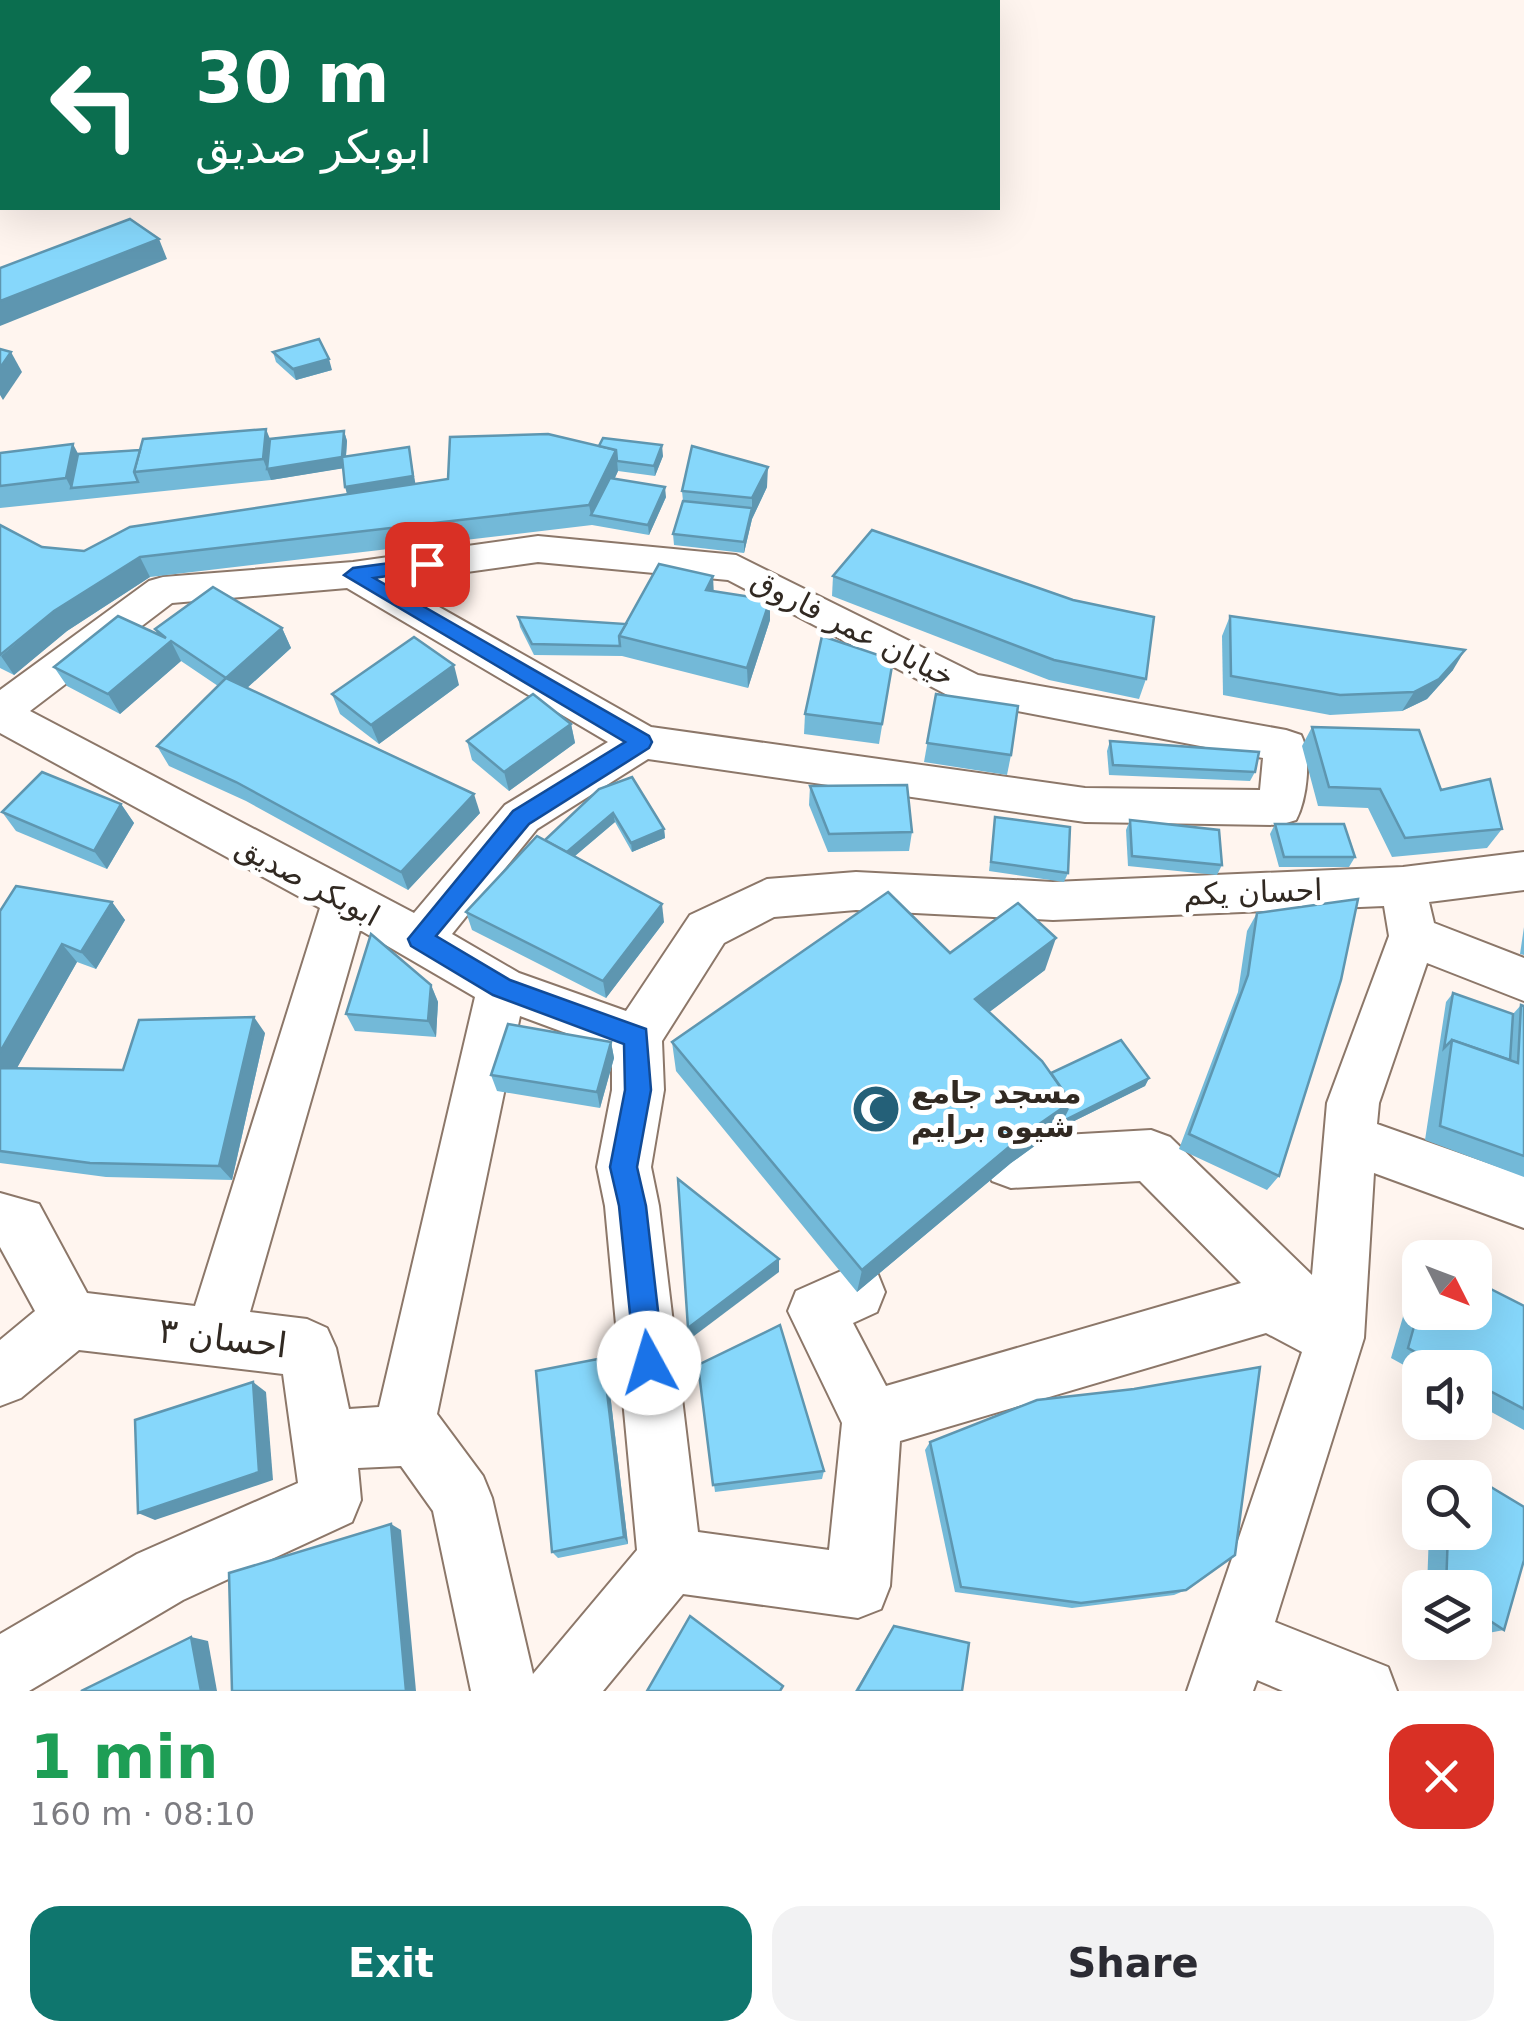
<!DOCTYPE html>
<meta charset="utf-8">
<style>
body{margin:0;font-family:"DejaVu Sans","Noto Sans Arabic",sans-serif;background:#f2f2f3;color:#2b2b33;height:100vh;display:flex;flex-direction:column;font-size:38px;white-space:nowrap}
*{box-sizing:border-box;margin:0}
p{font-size:32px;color:#7c7c81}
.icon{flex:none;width:55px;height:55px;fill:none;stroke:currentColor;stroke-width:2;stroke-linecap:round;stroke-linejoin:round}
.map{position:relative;height:1691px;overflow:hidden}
.panel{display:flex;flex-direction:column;background:#fff;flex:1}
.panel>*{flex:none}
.guide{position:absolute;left:0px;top:0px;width:1000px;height:210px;box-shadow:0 10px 40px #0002;background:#0b6e4f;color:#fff;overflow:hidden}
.needle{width:65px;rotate:132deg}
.tools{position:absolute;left:1402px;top:1240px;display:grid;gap:20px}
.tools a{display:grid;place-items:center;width:90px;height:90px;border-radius:20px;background:#fff;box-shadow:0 10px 40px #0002;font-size:50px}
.pin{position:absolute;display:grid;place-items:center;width:85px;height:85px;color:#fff;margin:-42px;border-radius:20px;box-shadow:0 5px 15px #0006}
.me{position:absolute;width:110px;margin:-55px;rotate:354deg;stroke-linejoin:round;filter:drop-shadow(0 0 8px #0008)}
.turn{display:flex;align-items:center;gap:35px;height:210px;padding:0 30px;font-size:45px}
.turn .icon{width:130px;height:130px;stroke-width:2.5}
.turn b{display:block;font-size:70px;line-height:85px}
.round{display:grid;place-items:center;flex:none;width:105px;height:105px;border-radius:30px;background:#f2f2f3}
.headline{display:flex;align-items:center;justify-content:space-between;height:170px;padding:0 30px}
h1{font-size:60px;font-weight:700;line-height:75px;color:#1e9e55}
.cta{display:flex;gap:20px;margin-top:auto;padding:20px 30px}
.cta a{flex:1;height:115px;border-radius:30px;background:#0f766e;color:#fff;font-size:40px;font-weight:700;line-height:115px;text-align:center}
.cta a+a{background:#f2f2f3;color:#2b2b33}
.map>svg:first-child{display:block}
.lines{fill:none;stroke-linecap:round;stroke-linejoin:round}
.street-casing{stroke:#8c7769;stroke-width:4}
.street{fill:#fff;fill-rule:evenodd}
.wall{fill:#73b9d8}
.shaded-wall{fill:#5e96b0}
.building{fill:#86d7fb;stroke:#5e96b0;stroke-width:2.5}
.route{fill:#1a73e8;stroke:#114b97;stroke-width:2.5}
.labels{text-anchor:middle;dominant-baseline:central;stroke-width:10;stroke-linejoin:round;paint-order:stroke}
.street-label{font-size:30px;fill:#312922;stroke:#fff}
.poi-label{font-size:30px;font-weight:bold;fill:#312922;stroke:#fff;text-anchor:start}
.near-street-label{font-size:35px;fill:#312922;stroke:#fff}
</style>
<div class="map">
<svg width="1524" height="1691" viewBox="0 0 1524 1691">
<rect width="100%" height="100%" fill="#fff5ef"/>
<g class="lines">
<g class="street-casing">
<path id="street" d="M538,536L736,555L978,675L1286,730L1301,735C1312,756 1307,799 1296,820L1280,825L1085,822L648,759L537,829L452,934L519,973L626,1011L690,915L767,879L856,872L1053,882L1403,867L1524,852V890L1429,902L1434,923L1524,958V1001L1427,963L1379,1103L1377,1124L1524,1176V1228L1374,1173L1364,1338L1275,1622L1388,1667L1397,1691H1283L1257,1680L1253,1691H1187L1302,1352L1266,1333L900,1441L890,1586L881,1609L858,1618L683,1594L603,1691H471L433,1511L401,1466L358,1468L361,1500L352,1522L183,1600L29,1691H0V1634L137,1554L298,1483L283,1374L79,1350L21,1398L0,1406V1340L35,1311L0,1247V1193L39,1204L87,1293L195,1306L320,908L0,733V690L149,581L163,577L353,562ZM538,562L728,580L955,699L1263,758L1260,790L1085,788L651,727L395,582ZM347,588L608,742L505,805L414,913L30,711L172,603ZM1384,906L1389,936L1327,1103L1312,1275L1170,1137L1151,1130L1011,1138L992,1145L984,1163L992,1181L1011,1188L1140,1181L1241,1283L886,1386L853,1323L877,1312L885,1292L877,1272L857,1264L796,1291L788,1311L842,1423L829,1550L698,1532L659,1206L651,1167L664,1090L662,1041L724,943L774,917L856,910L1053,920ZM360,930L475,997L379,1407L349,1409L336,1348L327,1328L307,1319L250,1312ZM520,1016L612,1050V1090L597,1167L605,1206L637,1550L533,1674L492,1498L483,1476L437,1414Z"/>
</g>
<use href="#street" class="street"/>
</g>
<g class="wall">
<polygon points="273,352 332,370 296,380 276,362"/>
<polygon points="344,431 347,441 346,457 409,447 415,484 448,479 599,446 663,456 655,476 618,471 615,478 666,497 649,535 592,525 150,577 67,631 14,675 0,668 0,525 42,547 84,551 347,494 343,468 271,480 0,508 0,453 78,454 270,439"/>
<polygon points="767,487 752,519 744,553 674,545 673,534 683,501 682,491"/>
<polygon points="833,576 1146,679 1139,699 1049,680 832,596"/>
<polygon points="714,591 770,620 748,688 622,656 534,655 520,627 518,617 626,624"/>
<polygon points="1230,616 1453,670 1427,699 1402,711 1330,715 1223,695 1222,636"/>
<polygon points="282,628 291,648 247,688 480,813 408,890 246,801 169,766 157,746 218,686 181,661 120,714 67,686 54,667 158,635 155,629"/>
<polygon points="893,660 879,744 804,734 805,714"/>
<polygon points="459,685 379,744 340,714 332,694"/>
<polygon points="936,694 1011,755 1007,775 924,762"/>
<polygon points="571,724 575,743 509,791 472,760 467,741"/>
<polygon points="1312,727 1441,790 1502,829 1487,848 1392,857 1368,808 1318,806 1302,746"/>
<polygon points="1110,741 1255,772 1250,781 1109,775 1107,751"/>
<polygon points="632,777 664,829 665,838 632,852 615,822 575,856 664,922 606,998 472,930 466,912 545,840"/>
<polygon points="810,786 912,832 909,851 828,852 809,805"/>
<polygon points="121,804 134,823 107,869 16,831 2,812"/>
<polygon points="995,817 1068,873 1064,882 989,871"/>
<polygon points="1130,820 1222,865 1217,875 1128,866 1126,830"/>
<polygon points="1275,824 1355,857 1349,867 1279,867 1270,834"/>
<polygon points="112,902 125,920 96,969 77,962 16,1069 123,1070 265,1033 232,1180 106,1177 0,1163 0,911"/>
<polygon points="1257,913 1279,1176 1267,1190 1179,1149 1238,992 1247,931"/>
<polygon points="1524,927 1524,955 1520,954"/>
<polygon points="1045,970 989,1012 1051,1073 1149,1078 1145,1086 1058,1129 1011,1163 857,1292 676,1071 672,1042"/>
<polygon points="431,985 438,1002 436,1037 355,1031 346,1014"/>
<polygon points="1453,993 1513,1014 1521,1005 1524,1006 1524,1177 1425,1140 1446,1002"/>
<polygon points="611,1042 614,1058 600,1108 497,1091 491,1075"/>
<polygon points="1420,1269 1420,1312 1524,1306 1524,1430 1475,1403 1475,1368 1420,1368 1420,1374 1391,1358 1416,1272"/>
<polygon points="698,1365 824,1471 822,1479 715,1492"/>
<polygon points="607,1368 628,1544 558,1558 552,1552"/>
<polygon points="930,1442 1186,1590 1174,1595 1072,1608 955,1592 925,1450"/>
<polygon points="1451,1463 1524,1507 1524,1560 1504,1630 1483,1634 1475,1629 1475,1588 1427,1588 1429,1532 1475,1532 1475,1478 1432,1478 1432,1471"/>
<polygon points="894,1626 962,1691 855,1691"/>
</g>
<g class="shaded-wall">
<polygon points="159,239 167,259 0,326 0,301"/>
<polygon points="11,352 22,372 3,400 0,395 0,368"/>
<polygon points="329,359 332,370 296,380 293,369"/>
<polygon points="266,429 274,449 344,431 347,441 345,468 271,480 263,459"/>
<polygon points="73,444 84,465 71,488 66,478"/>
<polygon points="662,445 663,456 655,476 654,466"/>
<polygon points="409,447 416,487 348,497 345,487"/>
<polygon points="616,450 618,471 597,516 591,515 589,505"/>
<polygon points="768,467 767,487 752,519 744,553 744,542 752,508 752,498"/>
<polygon points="665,487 666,497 649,535 648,525"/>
<polygon points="140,557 150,577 67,631 14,675 1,656 54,611"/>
<polygon points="713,576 714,596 706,590"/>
<polygon points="770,600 770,620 748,688 747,668"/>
<polygon points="282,628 291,648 236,698 226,678"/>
<polygon points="171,641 181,661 120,714 108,694"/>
<polygon points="1465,650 1453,670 1427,699 1402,711 1414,692"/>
<polygon points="454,665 459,685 379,744 371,725"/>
<polygon points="571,724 575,743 509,791 504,772"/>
<polygon points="474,794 480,813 408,890 401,872"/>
<polygon points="121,804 134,823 107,869 94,851"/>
<polygon points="613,813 615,822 563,866 561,856"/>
<polygon points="664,829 665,838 632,852 631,843"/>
<polygon points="112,902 125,920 96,969 81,952"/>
<polygon points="662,904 664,922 606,998 603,981"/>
<polygon points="1056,938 1045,970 967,1029 975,999"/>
<polygon points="62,944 77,962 8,1084 0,1077 0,1052"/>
<polygon points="431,985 438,1002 436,1037 428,1021"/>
<polygon points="254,1017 265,1033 232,1180 219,1166"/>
<polygon points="611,1042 614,1058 600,1108 597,1092"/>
<polygon points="1149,1078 1145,1086 1058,1129 1011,1163 857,1292 862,1270 1022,1136 1071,1102"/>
<polygon points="779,1259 779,1272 690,1339 688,1328"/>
<polygon points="603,1358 607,1368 628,1544 624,1537"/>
<polygon points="253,1382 266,1392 273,1480 155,1520 138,1513"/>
<polygon points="391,1524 401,1530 416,1691 406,1691"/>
<polygon points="191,1637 208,1641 217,1691 201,1691"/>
</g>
<g class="building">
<polygon points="130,219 159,239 0,301 0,268"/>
<polygon points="319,339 329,359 293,369 273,352"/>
<polygon points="0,349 11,352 0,368"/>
<polygon points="266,429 263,459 134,472 143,439"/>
<polygon points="344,431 342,457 267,469 270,439"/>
<polygon points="548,434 616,450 589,505 140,557 54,611 0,655 0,525 42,547 84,551 130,527 448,479 450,437"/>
<polygon points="603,438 662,445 654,466 617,461 616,450 599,446"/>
<polygon points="73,444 66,478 0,486 0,453"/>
<polygon points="692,446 768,467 752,498 682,491"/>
<polygon points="409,447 413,476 345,487 342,457"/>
<polygon points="140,450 134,472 138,482 71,488 78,454"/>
<polygon points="610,478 665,487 648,525 591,515"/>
<polygon points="683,501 752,508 744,542 673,534"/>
<polygon points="872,530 1073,600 1154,617 1146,679 1054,660 833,576"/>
<polygon points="659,564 713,576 706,590 770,600 747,668 619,636"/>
<polygon points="213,587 282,628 226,678 171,641 108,694 54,667 118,616 166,638 155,629"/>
<polygon points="1230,616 1465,650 1439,679 1414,692 1340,695 1231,676"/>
<polygon points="518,617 626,624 619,636 620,646 532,644"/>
<polygon points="822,636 893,660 882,724 805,714"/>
<polygon points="414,637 454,665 371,725 332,694"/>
<polygon points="226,678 474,794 401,872 236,782 157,746"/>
<polygon points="533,694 571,724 504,772 467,741"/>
<polygon points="936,694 1018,706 1011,755 927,743"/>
<polygon points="1312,727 1419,730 1441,790 1490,779 1502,829 1405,838 1380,789 1329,787"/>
<polygon points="1110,741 1259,752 1255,772 1113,765"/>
<polygon points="42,772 121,804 94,851 2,812"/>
<polygon points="632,777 664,829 631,843 613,813 567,852 545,840 599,789"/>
<polygon points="907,785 912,832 829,834 810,786"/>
<polygon points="995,817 1070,827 1068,873 991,862"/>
<polygon points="1130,820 1219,830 1222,865 1132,856"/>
<polygon points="1275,824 1344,824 1355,857 1284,857"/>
<polygon points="537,836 662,904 603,981 466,912"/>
<polygon points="16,886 112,902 81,952 62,944 0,1052 0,911"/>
<polygon points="888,892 950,953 1018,903 1056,938 975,999 1042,1061 1071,1102 1022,1136 862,1270 672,1042"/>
<polygon points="1358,899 1341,980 1279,1176 1189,1134 1248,975 1257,913"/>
<polygon points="371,934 431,985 428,1021 346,1014"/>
<polygon points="1453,993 1513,1014 1510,1060 1452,1040 1444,1048"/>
<polygon points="1521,1005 1524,1006 1524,1156 1440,1126 1452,1040 1518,1063"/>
<polygon points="254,1017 219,1166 90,1163 0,1151 0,1068 123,1070 139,1020"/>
<polygon points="508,1024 611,1042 597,1092 491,1075"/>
<polygon points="1121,1040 1149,1078 1061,1122 1071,1102 1051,1073"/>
<polygon points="678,1179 779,1259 688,1328"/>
<polygon points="1475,1281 1524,1306 1524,1409 1475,1383 1475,1368 1445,1368 1408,1348 1420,1305 1420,1312 1475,1312"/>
<polygon points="780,1325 824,1471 713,1485 698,1365"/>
<polygon points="603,1358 624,1537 552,1552 536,1371"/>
<polygon points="1260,1367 1235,1555 1186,1590 1081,1603 961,1587 930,1442 1037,1400 1134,1389"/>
<polygon points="253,1382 259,1472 138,1513 135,1420"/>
<polygon points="1451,1463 1524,1507 1524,1560 1504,1630 1475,1611 1475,1588 1446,1588 1448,1532 1475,1532 1475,1478 1450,1478"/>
<polygon points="391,1524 406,1691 232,1691 229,1573"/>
<polygon points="690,1616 783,1686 780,1691 647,1691"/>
<polygon points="894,1626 969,1643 962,1691 857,1691"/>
<polygon points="191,1637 201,1691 81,1691"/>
</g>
<polygon class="route" points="427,558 434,560 434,569 374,578 649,736 652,742 649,748 529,824 436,936 510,980 646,1029 651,1090 637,1167 646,1206 664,1363 660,1374 649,1378 639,1374 635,1363 619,1206 610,1167 625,1090 624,1044 493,995 411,946 408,939 513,811 625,742 344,575 353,568"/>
<defs>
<g id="mosque-disc" transform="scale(2.5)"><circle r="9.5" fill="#246078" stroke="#fff"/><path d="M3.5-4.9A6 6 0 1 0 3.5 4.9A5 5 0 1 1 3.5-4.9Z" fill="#fff"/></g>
</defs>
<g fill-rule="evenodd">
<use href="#mosque-disc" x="876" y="1109"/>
</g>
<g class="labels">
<g class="street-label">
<text transform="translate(853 628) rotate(27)">خیابان عمر فاروق</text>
<text transform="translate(308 881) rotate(28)">ابوبکر صدیق</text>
<text transform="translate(1253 892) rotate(-2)">احسان یکم</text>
</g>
<g class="poi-label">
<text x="911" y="1092">مسجد جامع<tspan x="911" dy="34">شیوه برایم</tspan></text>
</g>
<g class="near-street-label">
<text transform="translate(223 1338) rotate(7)">احسان ۳</text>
</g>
</g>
</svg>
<div class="tools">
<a><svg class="needle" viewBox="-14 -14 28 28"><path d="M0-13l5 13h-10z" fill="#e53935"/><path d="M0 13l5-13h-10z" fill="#7c7c81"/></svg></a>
<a><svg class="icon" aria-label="sound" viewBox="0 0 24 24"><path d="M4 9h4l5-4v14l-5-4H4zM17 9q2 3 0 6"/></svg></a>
<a><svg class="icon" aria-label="search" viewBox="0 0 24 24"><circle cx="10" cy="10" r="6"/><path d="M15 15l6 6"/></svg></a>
<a><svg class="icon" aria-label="layers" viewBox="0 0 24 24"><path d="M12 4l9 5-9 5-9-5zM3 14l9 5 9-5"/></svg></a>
</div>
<div class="pin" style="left:427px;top:564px;background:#d93025"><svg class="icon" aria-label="arrive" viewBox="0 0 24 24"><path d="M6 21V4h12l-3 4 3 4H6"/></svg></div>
<svg class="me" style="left:649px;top:1363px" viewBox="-20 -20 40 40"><circle r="19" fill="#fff"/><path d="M0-13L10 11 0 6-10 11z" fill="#1a73e8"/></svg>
<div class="guide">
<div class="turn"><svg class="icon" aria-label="left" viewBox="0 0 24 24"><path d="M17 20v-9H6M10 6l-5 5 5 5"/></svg><div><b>30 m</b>ابوبکر صدیق</div></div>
</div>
</div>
<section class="panel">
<div class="headline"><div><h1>1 min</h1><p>160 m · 08:10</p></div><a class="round" style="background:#d93025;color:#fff"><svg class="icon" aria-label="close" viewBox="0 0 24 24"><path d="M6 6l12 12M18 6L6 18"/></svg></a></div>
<div class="cta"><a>Exit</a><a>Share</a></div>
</section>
